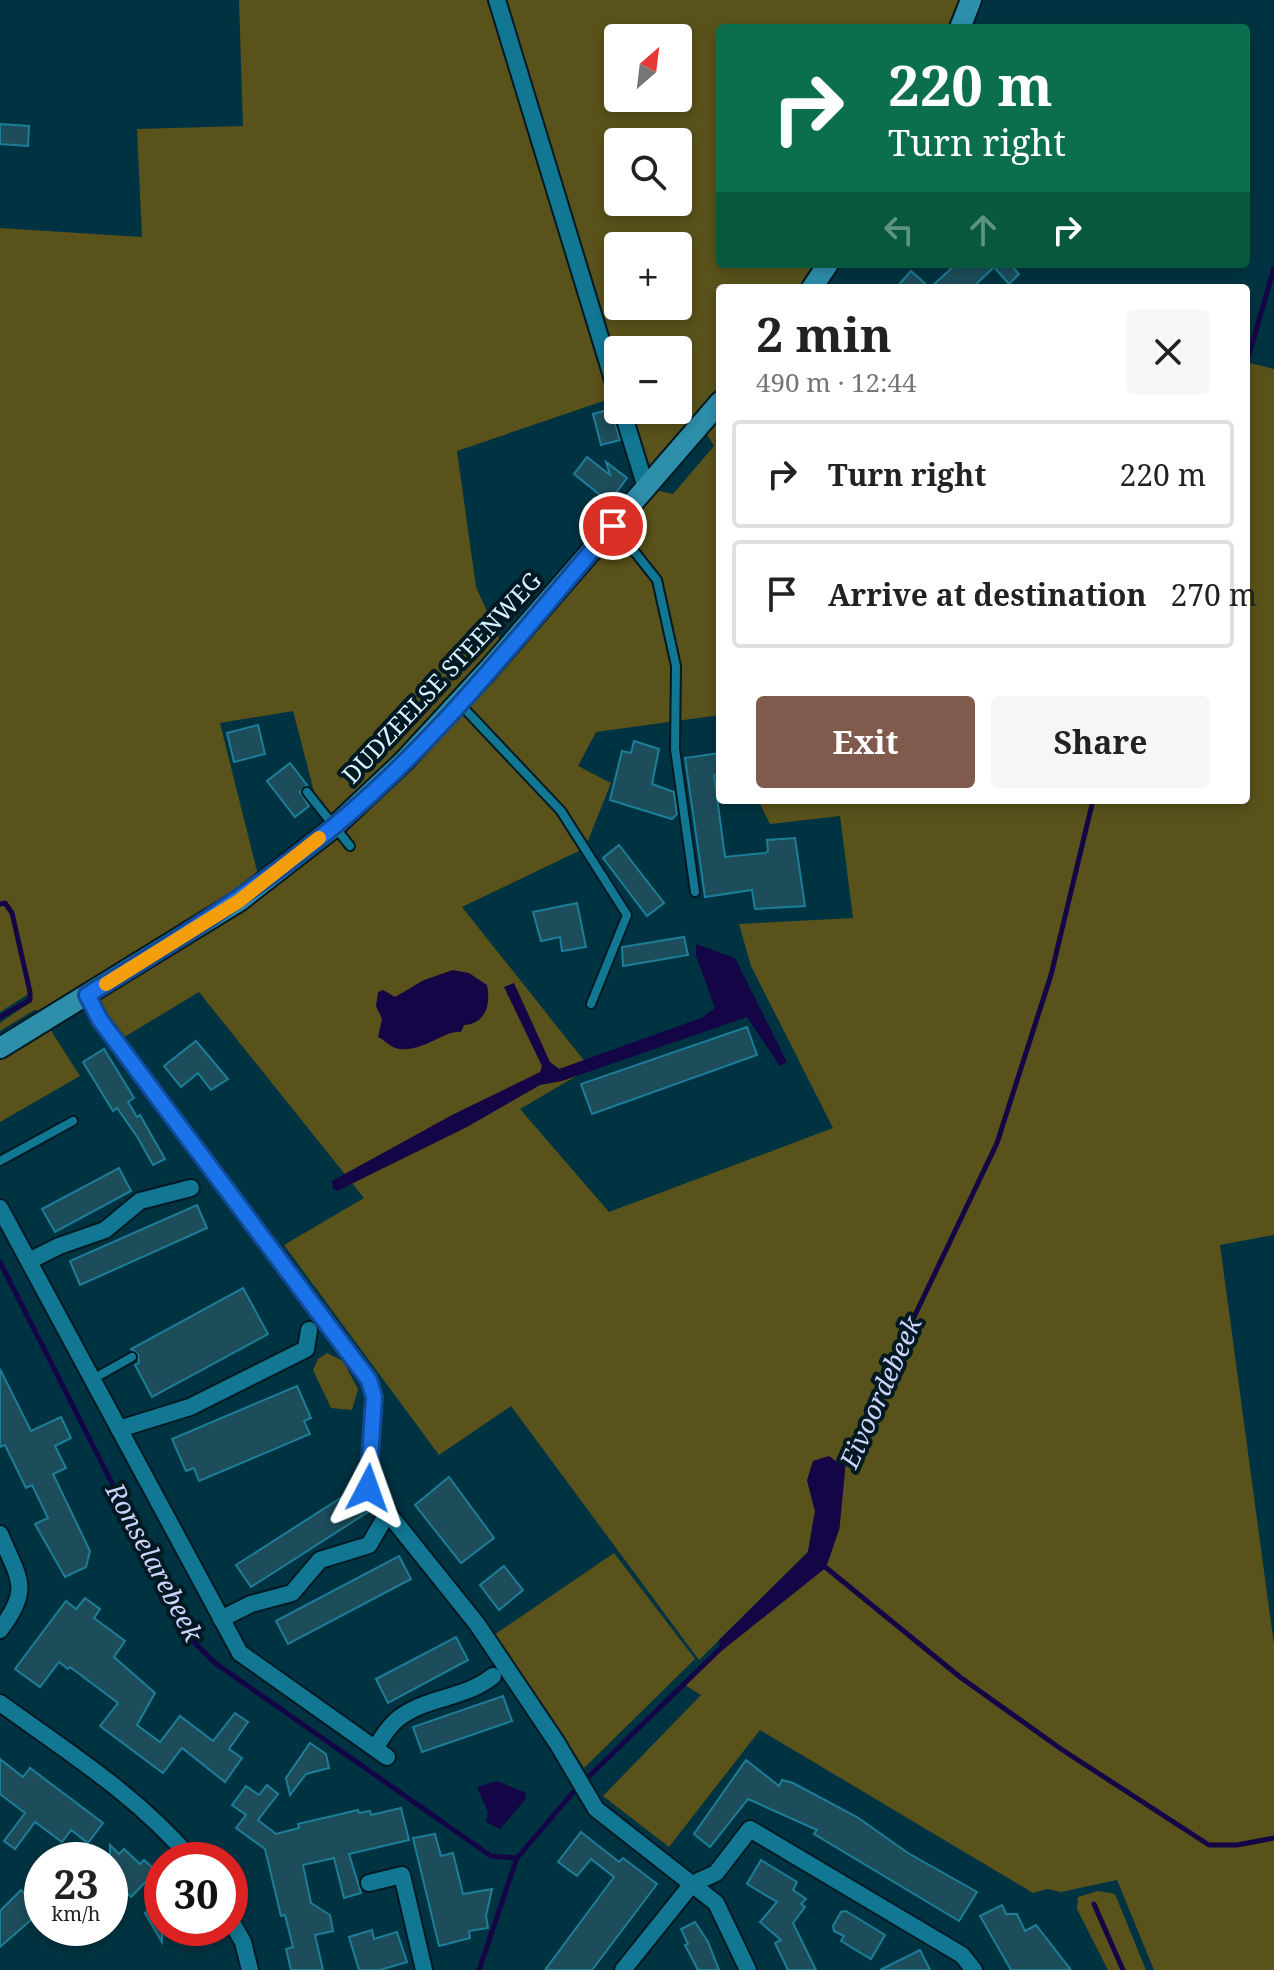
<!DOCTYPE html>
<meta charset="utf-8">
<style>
body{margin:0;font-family:"Noto Serif",serif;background:#f6f6f6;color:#222;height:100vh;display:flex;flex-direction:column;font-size:30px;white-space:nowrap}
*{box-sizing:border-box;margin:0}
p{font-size:26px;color:#767676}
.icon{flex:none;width:44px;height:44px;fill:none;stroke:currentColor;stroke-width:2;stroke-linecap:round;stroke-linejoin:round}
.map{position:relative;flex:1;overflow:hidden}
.drawer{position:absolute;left:716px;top:284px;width:534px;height:520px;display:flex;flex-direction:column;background:#fff;border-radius:8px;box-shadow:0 4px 12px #0003}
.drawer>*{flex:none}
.top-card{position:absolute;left:716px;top:24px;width:534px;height:244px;border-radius:8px;box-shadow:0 4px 12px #0003;background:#0b6e4f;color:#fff;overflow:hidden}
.needle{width:52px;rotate:28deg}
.tools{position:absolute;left:604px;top:24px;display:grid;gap:16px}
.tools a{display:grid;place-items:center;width:88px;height:88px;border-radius:8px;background:#fff;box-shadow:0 4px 12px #0003;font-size:40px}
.speed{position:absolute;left:24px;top:1842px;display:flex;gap:16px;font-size:40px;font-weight:700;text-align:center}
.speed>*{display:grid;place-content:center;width:104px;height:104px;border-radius:50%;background:#fff;box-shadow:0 4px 12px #0003;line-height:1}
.speed small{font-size:20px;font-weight:400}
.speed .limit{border:12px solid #d22;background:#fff;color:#111}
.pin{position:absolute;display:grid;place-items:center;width:68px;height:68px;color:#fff;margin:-34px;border:4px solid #fff;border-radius:50%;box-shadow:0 2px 8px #0007}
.me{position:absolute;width:88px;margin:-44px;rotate:4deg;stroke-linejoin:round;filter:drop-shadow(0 0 6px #0008)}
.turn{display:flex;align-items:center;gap:28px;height:168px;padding:0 40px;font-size:36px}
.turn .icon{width:104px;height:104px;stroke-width:2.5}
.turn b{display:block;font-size:56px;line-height:68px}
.lanes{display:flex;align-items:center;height:76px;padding:0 40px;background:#0003;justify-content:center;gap:40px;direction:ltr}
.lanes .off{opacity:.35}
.round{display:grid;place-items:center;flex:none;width:84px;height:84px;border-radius:8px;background:#f6f6f6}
.summary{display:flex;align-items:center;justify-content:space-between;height:136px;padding:0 40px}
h1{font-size:48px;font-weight:700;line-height:60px}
.action{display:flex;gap:16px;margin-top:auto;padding:16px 40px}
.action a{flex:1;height:92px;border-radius:8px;background:#805b4d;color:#fff;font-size:32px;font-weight:700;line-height:92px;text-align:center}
.action a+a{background:#f6f6f6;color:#222}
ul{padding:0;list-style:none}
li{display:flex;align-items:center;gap:24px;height:108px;margin:0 16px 12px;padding:0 24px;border:4px solid #e0e0e0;border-radius:8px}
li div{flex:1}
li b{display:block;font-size:30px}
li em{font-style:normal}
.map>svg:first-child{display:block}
.green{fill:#59521b;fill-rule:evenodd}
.water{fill:#140646}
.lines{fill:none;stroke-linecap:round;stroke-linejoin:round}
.stream{stroke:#140646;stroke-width:5}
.building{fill:#1d4d5b;stroke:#1c7e98;stroke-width:2}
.lane-casing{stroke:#001922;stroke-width:12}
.street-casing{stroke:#001922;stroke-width:20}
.secondary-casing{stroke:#001922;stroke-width:24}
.lane{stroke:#117792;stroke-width:8}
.street{stroke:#117792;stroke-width:16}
.secondary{stroke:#2e8faa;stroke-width:20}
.route-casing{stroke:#114b97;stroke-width:20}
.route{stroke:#1a73e8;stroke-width:14}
.slow{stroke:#f59e0b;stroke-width:14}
.labels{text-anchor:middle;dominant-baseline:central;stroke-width:8;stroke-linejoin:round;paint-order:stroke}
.street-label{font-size:24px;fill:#dbf3fb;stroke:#001922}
.water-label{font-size:26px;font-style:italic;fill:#cfd3fb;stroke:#001922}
</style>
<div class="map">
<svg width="1274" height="1970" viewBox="0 0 1274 1970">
<rect width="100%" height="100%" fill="#003341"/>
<g class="green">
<path d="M239,0H971L960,28H720V264H828L812,288H720V402L647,488L673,494L714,446L706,433L720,416V715L596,732L578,766L611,783L585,848L462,907L590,1068L520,1109L609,1212L833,1128L751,966L739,924L853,918L840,816L770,824L758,800H1246V362L1274,369V1235L1220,1245L1274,1645V1970H1154L1117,1880L1061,1892L1047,1889L1033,1893L760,1730L669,1847L603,1796L701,1695L683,1684L720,1649L824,1566L837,1528L807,1480L815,1511L808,1552L699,1660L511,1406L439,1455L284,1245L364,1198L199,992L116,1042L87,995L44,1021L36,1009L0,1031V1023L31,1002L30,993L0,1012V228L142,237L137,129L243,126ZM618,38H678V98H618ZM618,142H678V202H618ZM618,246H678V306H618ZM618,350H678V410H622L646,488L505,651L476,587L457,451L618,396ZM293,711L318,807L333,827L260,883L220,723Z"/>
<polygon points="50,1029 80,1076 0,1122 0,1059"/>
<polygon points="327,1353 343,1361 358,1389 352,1410 331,1408 313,1370 318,1359"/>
<polygon points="614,1553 695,1659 584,1768 494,1635"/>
<polygon points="1098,1891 1115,1894 1146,1970 1108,1970 1077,1909 1078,1897"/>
</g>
<g class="water">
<polygon points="696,944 735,958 787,1062 780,1066 747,1017 562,1081 540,1085 467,1127 337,1191 333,1189 332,1181 452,1115 540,1072 542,1066 504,987 514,983 550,1062 559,1069 701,1018 715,1008 696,956"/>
<path d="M453,970L469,973L487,985C491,1004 486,1024 464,1025L461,1032C445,1030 424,1052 399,1049C391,1048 385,1040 378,1037L382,1019L376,1006L378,992L383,990L395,997L424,980Z"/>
<polygon points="829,1456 843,1466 837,1528 824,1566 720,1649 719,1640 808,1552 815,1511 807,1480 813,1461"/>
<polygon points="497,1781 526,1793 525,1800 500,1829 486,1822 488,1812 477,1787"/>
</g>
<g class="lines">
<g class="stream">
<polyline points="1249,355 1274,268"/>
<polyline points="0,904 5,903 12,913 30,992 30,1000 0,1017"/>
<polyline points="0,1262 191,1639 215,1663 491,1856 517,1858"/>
<polyline points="824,1566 960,1677 1061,1749 1209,1845 1237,1845 1274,1838"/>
<polyline points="1094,1904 1123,1970"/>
<polyline points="479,1970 517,1858 576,1789 720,1649 824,1566 837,1528 843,1466 997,1143 1051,975 1093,800"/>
</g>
</g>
<g class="building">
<polygon points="0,124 29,126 28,146 0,144"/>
<polygon points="956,264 1010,264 1019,274 1009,284 994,267 972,288 930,288"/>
<polygon points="911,271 930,288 896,288"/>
<polygon points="611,409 620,440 601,445 593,414"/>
<polygon points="587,457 610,475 606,462 627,478 609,502 574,474"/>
<polygon points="258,725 265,754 234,762 227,733"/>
<polygon points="634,741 659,749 652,784 674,792 677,814 672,819 610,800 622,751 631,753"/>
<polygon points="720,753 720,774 714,775 725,857 765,853 768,851 767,840 795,838 805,906 755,909 752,890 705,897 685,758"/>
<polygon points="290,763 307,785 300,792 309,806 295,817 267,781"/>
<polygon points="619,845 664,903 647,916 603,858"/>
<polygon points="577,903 586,947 562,951 560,937 541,941 533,912"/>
<polygon points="684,937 688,955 623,966 622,947"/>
<polygon points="747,1027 757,1055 592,1114 581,1084"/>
<polygon points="196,1041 228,1079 211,1090 198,1073 181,1087 164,1066"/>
<polygon points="104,1049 134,1098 128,1102 137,1117 140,1115 165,1159 153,1165 138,1138 117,1108 113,1111 83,1062"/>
<polygon points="119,1168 131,1191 55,1232 42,1209"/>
<polygon points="197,1205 207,1228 80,1285 70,1261"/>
<polygon points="243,1288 268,1334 152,1397 135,1365 139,1363 138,1354 131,1349"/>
<polygon points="0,1369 31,1431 61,1417 71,1438 55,1446 66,1468 53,1474 90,1551 86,1567 65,1577 35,1524 48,1518 32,1485 26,1488 5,1445 0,1447"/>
<polygon points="297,1386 311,1418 304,1421 310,1434 199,1481 194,1468 186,1471 172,1439"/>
<polygon points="449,1477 494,1538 461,1563 415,1505"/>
<polygon points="353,1490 368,1512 251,1587 236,1565"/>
<polygon points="399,1556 411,1579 288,1644 276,1621"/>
<polygon points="504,1566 523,1590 499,1610 480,1585"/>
<polygon points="85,1598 100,1609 94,1618 125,1641 114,1657 155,1693 137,1725 160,1742 180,1716 213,1741 235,1713 248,1722 229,1749 242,1758 225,1782 182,1748 163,1773 100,1726 118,1703 70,1667 68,1669 59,1662 40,1687 15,1669 66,1601 76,1609"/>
<polygon points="456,1637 468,1660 388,1703 376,1679"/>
<polygon points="503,1696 512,1721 422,1752 413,1727"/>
<polygon points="310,1743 326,1754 329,1768 306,1774 290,1795 286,1778"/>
<polygon points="0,1759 23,1777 30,1768 103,1823 88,1843 71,1830 62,1842 35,1822 15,1849 4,1841 25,1813 0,1794"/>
<polygon points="746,1760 779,1786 782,1780 793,1783 857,1817 908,1853 977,1892 959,1921 814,1834 817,1830 748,1799 710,1847 694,1834"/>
<polygon points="267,1785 278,1794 258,1820 276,1834 299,1828 298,1824 358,1810 359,1813 370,1811 371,1815 401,1808 409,1840 349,1854 361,1893 344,1898 334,1858 303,1865 311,1903 330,1915 333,1931 315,1935 323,1970 291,1970 286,1949 293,1947 285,1915 281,1916 265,1849 236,1828 246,1815 232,1805 246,1786 259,1795"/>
<polygon points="581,1832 619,1862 623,1858 657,1884 592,1970 545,1970 614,1877 591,1859 577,1876 558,1862"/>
<polygon points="435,1834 441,1856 453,1853 463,1894 492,1889 486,1916 488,1928 469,1931 470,1938 439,1946 413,1838"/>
<polygon points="110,1845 119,1854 124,1849 140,1864 144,1860 156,1871 131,1897 110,1875"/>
<polygon points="761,1860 797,1882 793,1890 806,1899 801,1904 805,1907 793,1923 816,1970 788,1970 775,1943 781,1940 760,1922 777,1902 747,1884"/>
<polygon points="21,1890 39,1908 39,1913 0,1947 0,1911"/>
<polygon points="162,1902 162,1942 145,1913"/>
<polygon points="1002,1905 1006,1914 1017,1914 1025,1931 1036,1925 1071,1970 1011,1970 980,1916"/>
<polygon points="846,1911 885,1935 871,1959 841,1941 844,1936 834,1931 833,1926 841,1912"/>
<polygon points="695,1922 708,1942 719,1970 698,1970 685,1945 688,1944 681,1929"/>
<polygon points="372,1930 374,1939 397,1932 407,1962 380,1970 359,1970 349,1937"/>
<polygon points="920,1950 930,1970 880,1970"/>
</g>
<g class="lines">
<g class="lane-casing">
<g id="lane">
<polyline points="615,527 657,580 676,666 675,749 695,892"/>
<polyline points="459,703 561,811 627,915 591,1004"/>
<polyline points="307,792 350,846"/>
<polyline points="0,1161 73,1121"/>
<polyline points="93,1379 132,1357"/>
</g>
</g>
<g class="street-casing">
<g id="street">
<polyline points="497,0 618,396"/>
<polyline points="622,410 646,488"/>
<polyline points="87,995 100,1020 369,1380 374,1397 368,1488 477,1624 557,1743 596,1809 716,1903 748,1970"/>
<polyline points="0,1208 240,1653 387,1757"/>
<polyline points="29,1261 59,1246 105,1230 140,1201 191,1188"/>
<polyline points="119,1429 190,1407 306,1349 309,1330"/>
<path d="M0,1534C19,1580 32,1588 0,1630"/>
<polyline points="221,1619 251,1604 292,1593 320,1560 369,1545 383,1521"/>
<path d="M0,1703C68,1752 138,1796 192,1860"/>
<path d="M375,1748C382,1738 389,1725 399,1718C428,1696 465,1699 493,1676"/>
<polyline points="369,1883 402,1875 424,1970"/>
<polyline points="230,1919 243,1942 250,1970"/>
<polyline points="623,1970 692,1884 716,1873 750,1829 962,1955 974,1970"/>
</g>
</g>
<g class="secondary-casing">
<g id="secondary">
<polyline points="960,28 971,0"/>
<polyline points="812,288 828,264"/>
<polyline points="0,1048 239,901 334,827 404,761 488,670 720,402"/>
</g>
</g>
<use href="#lane" class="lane"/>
<use href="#street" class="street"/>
<use href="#secondary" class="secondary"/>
</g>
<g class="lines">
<g class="route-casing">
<path id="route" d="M368,1488L374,1397L369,1380L100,1020L87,995C173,943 255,891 332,828C438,741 524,629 613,526"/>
</g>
<use href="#route" class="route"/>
<polyline class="slow" points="106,984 239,901 319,838"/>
</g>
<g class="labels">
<g class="street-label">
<text transform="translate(441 677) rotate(-47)">DUDZEELSE STEENWEG</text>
</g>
<g class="water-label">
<text transform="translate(880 1392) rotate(-66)">Eivoordebeek</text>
<text transform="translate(155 1562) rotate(62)">Ronselarebeek</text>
</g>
</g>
</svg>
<div class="tools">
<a><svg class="needle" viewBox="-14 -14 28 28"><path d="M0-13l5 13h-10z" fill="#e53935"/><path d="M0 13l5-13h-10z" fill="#767676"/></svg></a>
<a><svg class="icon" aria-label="search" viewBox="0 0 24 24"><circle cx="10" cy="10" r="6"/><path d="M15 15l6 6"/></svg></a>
<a>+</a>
<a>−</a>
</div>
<div class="speed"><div>23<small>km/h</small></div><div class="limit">30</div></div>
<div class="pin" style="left:613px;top:526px;background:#d93025"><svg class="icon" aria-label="arrive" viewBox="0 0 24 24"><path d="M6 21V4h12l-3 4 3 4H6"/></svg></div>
<svg class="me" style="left:368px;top:1488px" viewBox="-20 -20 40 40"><path d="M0-17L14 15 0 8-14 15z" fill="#1a73e8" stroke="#fff" stroke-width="4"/></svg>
<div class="top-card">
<div class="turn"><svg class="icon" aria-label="right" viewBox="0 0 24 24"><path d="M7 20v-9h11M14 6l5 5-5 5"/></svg><div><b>220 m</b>Turn right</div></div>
<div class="lanes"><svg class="icon off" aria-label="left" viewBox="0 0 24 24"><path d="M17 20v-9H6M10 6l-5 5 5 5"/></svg><svg class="icon off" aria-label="ahead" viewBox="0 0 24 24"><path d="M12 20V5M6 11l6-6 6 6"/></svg><svg class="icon" aria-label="right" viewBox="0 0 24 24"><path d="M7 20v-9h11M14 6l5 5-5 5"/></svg></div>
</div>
<section class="drawer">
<div class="summary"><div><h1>2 min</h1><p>490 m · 12:44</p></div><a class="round"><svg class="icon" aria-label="close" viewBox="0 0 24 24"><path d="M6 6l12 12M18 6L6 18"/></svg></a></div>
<ul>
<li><svg class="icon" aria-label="right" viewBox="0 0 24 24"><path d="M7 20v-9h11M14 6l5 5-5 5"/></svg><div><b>Turn right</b></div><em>220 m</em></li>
<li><svg class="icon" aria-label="arrive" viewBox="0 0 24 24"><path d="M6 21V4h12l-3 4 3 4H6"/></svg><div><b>Arrive at destination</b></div><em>270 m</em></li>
</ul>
<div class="action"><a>Exit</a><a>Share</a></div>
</section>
</div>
